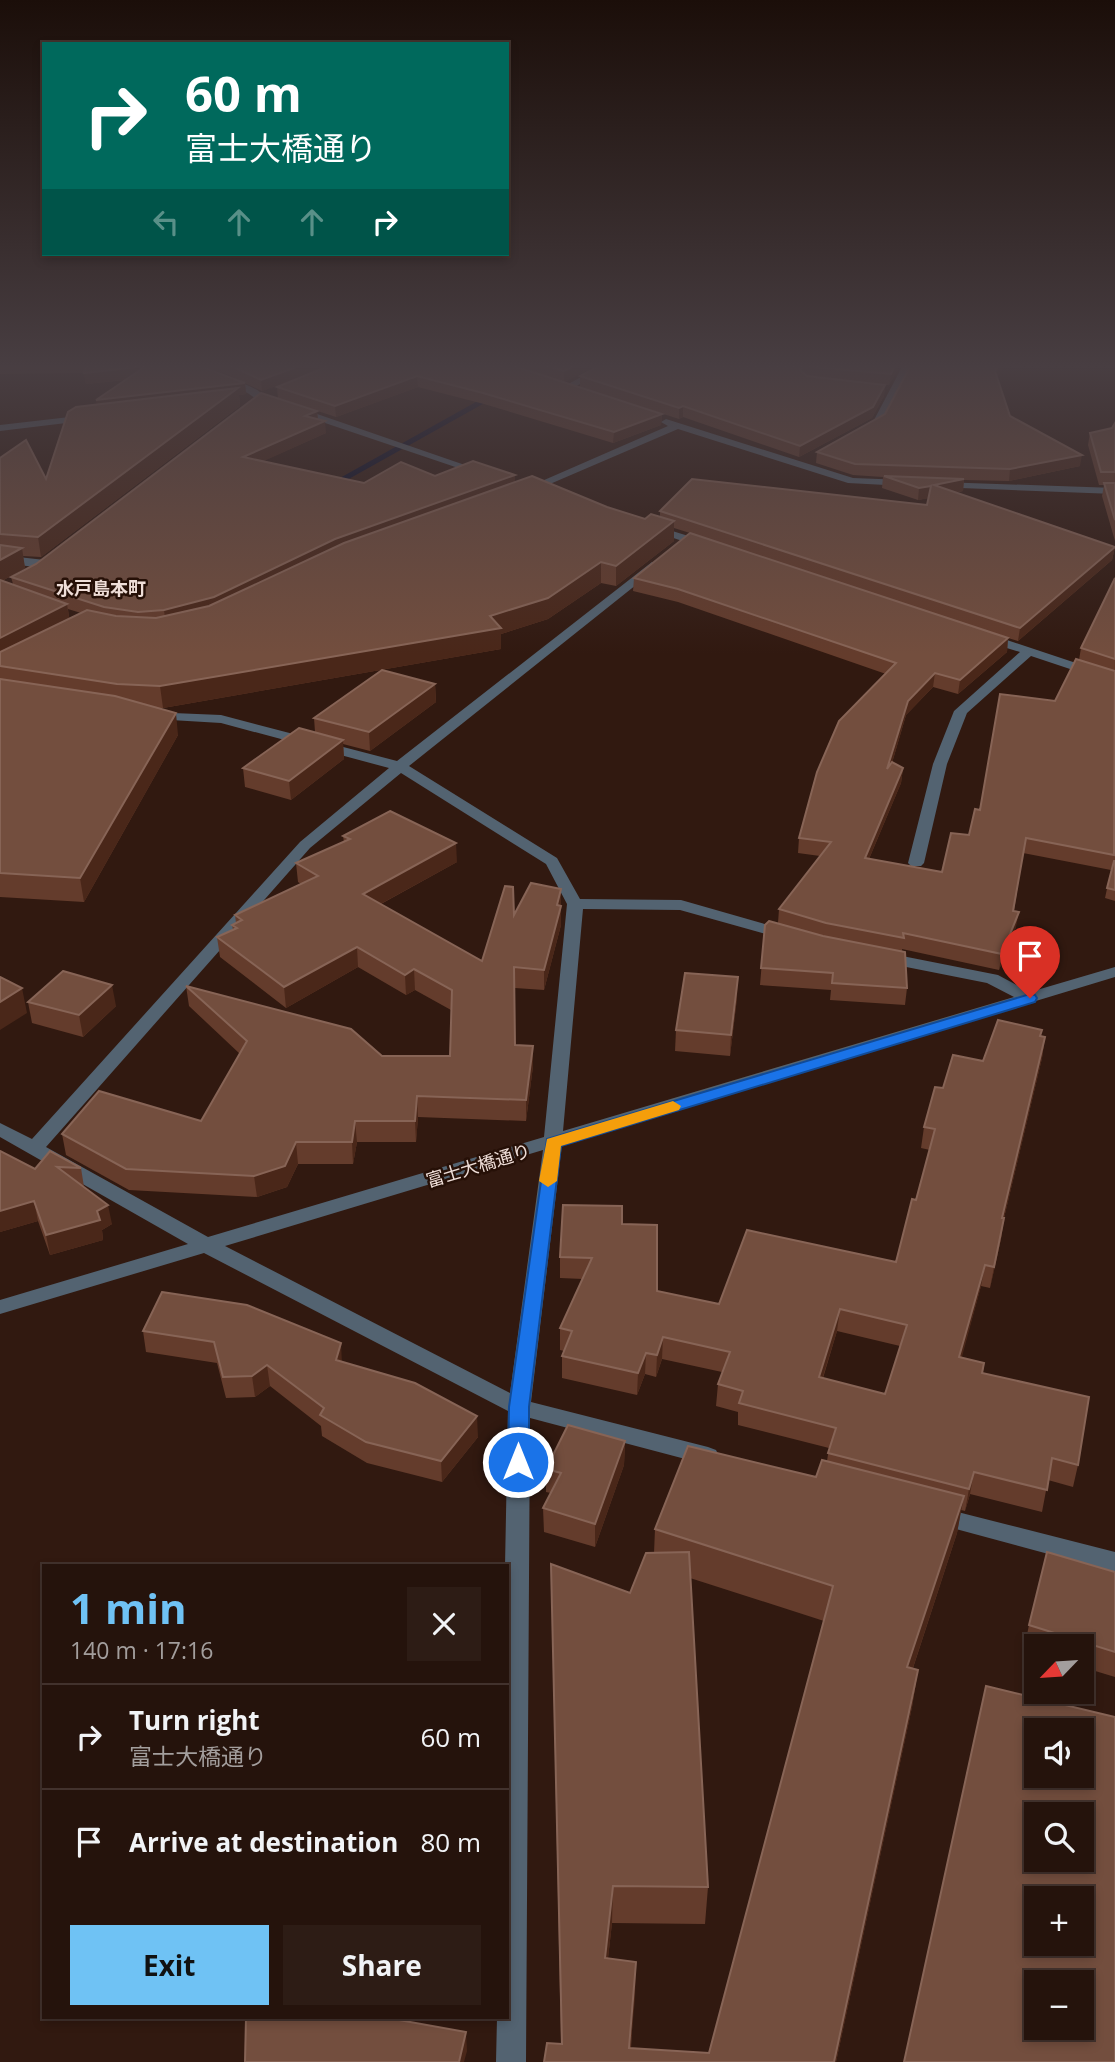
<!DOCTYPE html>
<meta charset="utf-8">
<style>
body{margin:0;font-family:"Open Sans","Noto Sans JP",sans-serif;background:#2d1c15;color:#f1f3f6;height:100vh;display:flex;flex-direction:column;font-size:26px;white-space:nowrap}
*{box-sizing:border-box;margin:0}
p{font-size:23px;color:#a39e9d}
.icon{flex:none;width:38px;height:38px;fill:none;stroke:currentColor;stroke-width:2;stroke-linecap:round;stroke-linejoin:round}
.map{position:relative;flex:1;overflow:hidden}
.panel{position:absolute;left:42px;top:1564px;width:467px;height:455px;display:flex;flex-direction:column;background:#25130c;border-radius:0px;box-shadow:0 4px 10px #0003,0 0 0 2px #42322d}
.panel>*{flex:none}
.hud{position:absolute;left:42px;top:42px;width:467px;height:214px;border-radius:0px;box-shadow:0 4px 10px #0003,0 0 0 2px #42322d;background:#00695c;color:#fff;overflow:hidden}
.needle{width:46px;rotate:245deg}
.fabs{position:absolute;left:1024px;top:1634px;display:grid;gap:14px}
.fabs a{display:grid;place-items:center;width:70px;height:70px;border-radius:0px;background:#25130c;box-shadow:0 4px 10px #0003,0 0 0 2px #42322d;font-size:35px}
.pin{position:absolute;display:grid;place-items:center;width:60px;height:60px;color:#fff;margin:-72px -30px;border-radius:50% 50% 50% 0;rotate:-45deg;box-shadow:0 0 7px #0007}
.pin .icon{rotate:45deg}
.me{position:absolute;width:77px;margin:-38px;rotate:0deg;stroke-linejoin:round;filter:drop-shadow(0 0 5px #0008)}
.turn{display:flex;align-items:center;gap:24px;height:147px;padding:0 28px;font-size:32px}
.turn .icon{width:91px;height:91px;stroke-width:2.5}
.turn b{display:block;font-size:49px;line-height:60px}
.lanes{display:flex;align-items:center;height:66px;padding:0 28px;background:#0003;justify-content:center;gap:35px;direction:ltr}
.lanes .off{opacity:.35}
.round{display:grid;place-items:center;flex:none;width:74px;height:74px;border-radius:0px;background:#2d1c15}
.summary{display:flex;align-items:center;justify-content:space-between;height:119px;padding:0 28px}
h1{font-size:42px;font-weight:700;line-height:52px;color:#6fc2f4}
.cta{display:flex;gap:14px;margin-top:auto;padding:14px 28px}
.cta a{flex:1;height:80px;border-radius:0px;background:#6fc2f4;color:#111;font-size:28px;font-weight:700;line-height:80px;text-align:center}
.cta a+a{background:#2d1c15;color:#f1f3f6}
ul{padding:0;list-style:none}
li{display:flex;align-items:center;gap:21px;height:105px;padding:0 28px;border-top:2px solid #42322d}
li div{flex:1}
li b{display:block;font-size:26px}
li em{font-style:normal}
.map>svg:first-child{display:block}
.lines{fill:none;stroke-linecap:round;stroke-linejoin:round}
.stream{fill:#000726;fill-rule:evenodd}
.minor{fill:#536371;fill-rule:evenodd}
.wall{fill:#643c2c;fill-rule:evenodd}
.shaded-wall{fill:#4a2719}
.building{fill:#734e3e;stroke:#876456;stroke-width:2;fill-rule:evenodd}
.route{fill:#1a73e8;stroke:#114b97;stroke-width:2}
.slow{fill:#f59e0b}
.labels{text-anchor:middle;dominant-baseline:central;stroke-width:5;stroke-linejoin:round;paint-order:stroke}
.far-quarter-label{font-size:18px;font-weight:bold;fill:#efded8;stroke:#261007}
.street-label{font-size:18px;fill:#efded8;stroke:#261007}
</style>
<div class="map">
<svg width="1115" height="2062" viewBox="0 0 1115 2062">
<rect width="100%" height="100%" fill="#311910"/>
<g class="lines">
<polygon class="stream" points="492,393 499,395 329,490 322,488"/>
<g class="minor">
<path d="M187,365C198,365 203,370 213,374C231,381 249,382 265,396L488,473L479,475L257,400C237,381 206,385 187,365Z"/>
<polygon points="603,365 615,365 569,390 561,388"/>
<path d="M903,365H913C902,386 888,434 859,432V428L874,420Z"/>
<polygon points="87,415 91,416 91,420 0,431 0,425"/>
<polygon points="666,419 853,478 905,480 911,483 905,486 848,483 678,429 529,493 519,491 668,426 661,422"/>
<polygon points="940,482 1115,488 1115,494 936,487 934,485"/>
<polygon points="653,525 711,543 713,545 707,549 649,530 649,526"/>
<polygon points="0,555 45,560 51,564 45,568 0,563"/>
<path d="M652,562L656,563V569L409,766L557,858L580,899L681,900L793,932L795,935L787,940L680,910L583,909L563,1131L1014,997L987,983L876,961L874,957L876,953L882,952L998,975L1030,992L1115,967V977L562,1144L531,1402L708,1447L716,1450L719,1456L716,1462L708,1465L530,1418L526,2062H496L497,2018H508V1566H505L508,1411L204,1253L0,1314V1300L188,1244L0,1137V1123L32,1139L300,842L389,768L221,723L154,719L147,715L149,712L221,715L397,761ZM401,773L546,864L567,904L544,1137L208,1237L46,1147L310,848ZM543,1150L510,1393L225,1246Z"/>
<polygon points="986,633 1115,676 1115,684 1031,656 967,713 947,764 924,863 921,866 911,866 908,863 933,764 954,711 1020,652 981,640 980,637"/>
<polygon points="938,1507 1115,1552 1115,1572 930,1522 926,1516 930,1510"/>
</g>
</g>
<g class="wall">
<path d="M0,365H331L262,391L226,374L197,365L245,383L246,394L239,395L240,406L41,557L23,556L25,568L2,581L13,584L11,577L36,564L317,411L318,419L326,433L263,461L364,483L435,476L515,475V482L607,507L645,519L660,517V511L927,505L928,498L918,500L882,488L883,477L853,475L816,463L817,452L885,414L911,365H1005L997,377L1010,416L1080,466L1009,481L964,480L963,491L955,493L1115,547L1112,560L1018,641L1008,638L1007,652L958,694L933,687L906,715L892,763L903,768L901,783L869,859L942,872L969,835L980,810L1055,701L1079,660L1081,648L1115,578V901L1105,898L1111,870L1023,853L1014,911L1016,927L999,970L902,949L907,988L905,1005L830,1000L831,990L760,985L765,925L778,923L779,909L820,856L798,853L799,838L886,674L678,602L633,591L634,578L690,533L674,528V541L616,586L601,583L548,619L501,634V649L163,708H158L178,735L84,902L0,897V458L46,479L97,404L96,400L126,380L86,384L84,373L0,374ZM68,609L81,613L69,618Z"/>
<polygon points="331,365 597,365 564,382 580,387 580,376 601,365 900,365 889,385 874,384 885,385 884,396 872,418 799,457 683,417 679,419 601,394 662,414 661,425 613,443 484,404 418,387 336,417 278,398 277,387"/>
<polygon points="1115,423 1115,541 1102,496 1104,485 1099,485 1088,445 1090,433 1112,428"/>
<polygon points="435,684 436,702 370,751 343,744 344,759 291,800 245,787 243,768 315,732 314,718"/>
<polygon points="343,836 457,862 381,904 482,961 514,915 561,889 561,925 544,990 515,988 515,1045 533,1046 533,1066 526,1121 418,1117 416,1142 357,1142 353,1164 298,1164 287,1187 257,1197 129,1190 66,1155 62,1134 201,1121 240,1054 189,1006 186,986 382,1056 450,1056 451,1010 415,990 406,995 358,967 286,1008 220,957 217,937 233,930 232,925 236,923 235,915 301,884 298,882 296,863 344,842"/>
<polygon points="737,998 730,1056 675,1051 676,1030"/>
<polygon points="28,1002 116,1006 83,1037 32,1023"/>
<path d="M1041,1037H1045L1042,1058L1004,1218L1001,1239L990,1288L981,1286L961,1358L984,1363L983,1373L1078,1465L1073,1487L1048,1480L1042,1512L970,1494L965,1511L961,1510L957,1533L913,1668L918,1670L912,1707L836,2062H544L561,2044L551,1564L630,1593L654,1553L655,1529L816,1477L827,1461L829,1448L738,1425V1412L716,1406L718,1384L722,1372L662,1359L656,1377L645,1374L637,1395L562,1378V1356L564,1351L560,1350V1328L583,1279L560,1278V1257L622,1224L657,1291L719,1304L896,1262L916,1200L930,1150L921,1148L924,1127L943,1088L983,1061ZM837,1331L900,1346L885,1394L823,1378ZM690,1578L824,1621L709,2053L631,2048L636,1962L608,1958L612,1923L705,1924L708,1887Z"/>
<polygon points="0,1151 35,1169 50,1151 81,1168 84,1187 112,1224 102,1230 103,1240 50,1255 38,1221 0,1232"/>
<polygon points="143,1331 342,1362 478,1437 442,1482 367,1463 322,1436 321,1426 270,1386 255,1397 226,1398 217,1363 146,1352"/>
<polygon points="625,1441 624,1465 595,1547 544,1532 543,1508 551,1493 546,1492 546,1469"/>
<polygon points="1115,1572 1115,1677 1082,1667 1082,1647 1036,1647 1036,1653 1024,1649 1029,1625"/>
</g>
<g class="shaded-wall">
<polygon points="302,365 331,365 262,391 261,380"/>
<polygon points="576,365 597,365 564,382 564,371"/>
<polygon points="895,365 900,365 889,385 891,374"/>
<polygon points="999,365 1005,365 994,382 995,371"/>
<polygon points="146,366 147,377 86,384 84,373"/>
<polygon points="417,376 418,387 336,417 335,406"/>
<polygon points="245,383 246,394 239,395 240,406 41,557 38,537 98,411 96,400"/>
<polygon points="885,385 884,396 872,418 799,457 800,446"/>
<polygon points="683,406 683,417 679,419 679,408"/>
<polygon points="317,411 318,423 305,416"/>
<polygon points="662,414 661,425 613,443 614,432"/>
<polygon points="325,421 326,433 244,470 243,457"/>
<polygon points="1082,455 1080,466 1009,481 1010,469"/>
<polygon points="515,475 515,488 166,625 164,610 335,539"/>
<polygon points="964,479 963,491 932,497 934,485"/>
<polygon points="931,486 930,498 918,500 919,488"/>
<polygon points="674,521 674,541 616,586 616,566"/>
<polygon points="1115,547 1112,560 1018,641 1020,628"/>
<polygon points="22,548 25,568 0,582 0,560"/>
<polygon points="601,562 601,583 548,619 501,634 501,649 163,708 160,686 490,616"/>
<polygon points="67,604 70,624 0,661 0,638"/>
<polygon points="1008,638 1007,652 958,694 960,680"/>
<polygon points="935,673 933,687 906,715 886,783 887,769 908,701"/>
<polygon points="435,684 436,702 370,751 369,732"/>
<polygon points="176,713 178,735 84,902 80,878"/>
<polygon points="343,740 344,759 291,800 289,781"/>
<polygon points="903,768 901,783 863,873 865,858"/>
<polygon points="456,843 457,862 364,913 363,894"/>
<polygon points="561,889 561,925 544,990 544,970 557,905"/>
<polygon points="1019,912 1016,927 999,970 1002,954"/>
<polygon points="357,947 358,967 286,1008 284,987"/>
<polygon points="414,969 415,990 406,995 405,975"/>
<polygon points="738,977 737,998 730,1056 731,1035"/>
<polygon points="112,985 116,1006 83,1037 79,1015"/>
<polygon points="22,988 27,1013 0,1030 0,1002"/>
<polygon points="1045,1037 1042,1058 999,1239 1002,1218"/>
<polygon points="533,1046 533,1066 526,1121 526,1100"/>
<polygon points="417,1096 418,1117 416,1142 415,1121"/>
<polygon points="355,1121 357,1142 353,1164 352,1142"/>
<polygon points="296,1142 298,1164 287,1187 257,1197 254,1176"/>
<polygon points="34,1201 38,1221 0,1232 0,1211"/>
<polygon points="108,1205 112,1224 102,1230 103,1240 50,1255 46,1235"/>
<polygon points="1004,1218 1001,1239 990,1288 994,1267"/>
<polygon points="985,1265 981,1286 956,1379 959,1357"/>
<polygon points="840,1309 837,1331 816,1399 819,1377"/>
<polygon points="663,1337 662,1359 656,1377 657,1355"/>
<polygon points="341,1343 342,1364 336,1360"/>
<polygon points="646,1353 645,1374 637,1395 638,1373"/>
<polygon points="267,1365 270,1386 255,1397 252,1376"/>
<polygon points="477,1416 478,1437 442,1482 441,1461"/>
<polygon points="625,1441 624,1465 595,1547 595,1524"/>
<polygon points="974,1472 970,1494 965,1511 969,1489"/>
<polygon points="964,1496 957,1533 901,1704 907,1667"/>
<polygon points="918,1670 912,1707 836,2062 834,2062"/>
<polygon points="613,1886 612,1923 604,1994 605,1958"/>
<polygon points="636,1962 635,1999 629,2062 628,2062"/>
<polygon points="466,2032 467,2051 464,2062 459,2062"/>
</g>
<g class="building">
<polygon points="87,365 197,365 245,383 96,400 146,366 84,373"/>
<polygon points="229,365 302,365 261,380"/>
<polygon points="331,365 511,365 662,414 614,432 483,393 417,376 335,406 277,387"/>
<polygon points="544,365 576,365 564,371"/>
<polygon points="601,365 732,366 895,365 891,374 803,366 800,370 807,376 885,385 873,407 800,446 683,406 679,408 580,376"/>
<polygon points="911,365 999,365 995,371 1010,416 1082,455 1010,469 855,464 817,452 885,414"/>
<polygon points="238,388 38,537 0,534 0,458 26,440 46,479 68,412 76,407"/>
<polygon points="261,393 317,411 305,416 325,421 243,457 364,483 401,462 435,476 473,461 515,475 335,539 214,597 164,610 138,612 104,607 11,577 36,564"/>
<polygon points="1115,423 1115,472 1101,472 1090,433 1112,428"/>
<polygon points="532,476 607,507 645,519 651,514 674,521 616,566 601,562 548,598 490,616 501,628 160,686 117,684 0,666 0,652 87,610 116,616 156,618 209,606 344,543"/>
<polygon points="884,476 964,479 934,485 1115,547 1020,628 660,511 692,479 927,505 931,486 919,488"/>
<polygon points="1104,483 1115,483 1115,520"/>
<polygon points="690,533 1008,638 960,680 935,673 908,701 887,769 892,762 903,768 865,858 942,872 951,833 969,835 975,809 980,810 1000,694 1055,701 1076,659 1115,671 1114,855 1026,838 1013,911 1019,912 1002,954 903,933 904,938 826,923 779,909 831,842 799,838 817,772 839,721 896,663 678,589 634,578"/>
<polygon points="0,545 22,548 0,560"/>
<polygon points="1115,578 1115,659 1081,648"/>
<polygon points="0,580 67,604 0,638"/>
<polygon points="382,670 435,684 369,732 314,718"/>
<polygon points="0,679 115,696 176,713 80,878 0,873"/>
<polygon points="299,728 343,740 289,781 243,768"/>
<polygon points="390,811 456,843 363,894 482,961 505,886 513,887 514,915 531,883 561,889 557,905 561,906 544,970 514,967 515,1045 533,1046 526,1100 417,1096 415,1121 355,1121 352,1142 296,1142 285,1166 254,1176 126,1169 62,1134 99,1091 201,1121 247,1041 186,986 351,1029 382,1056 450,1056 452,990 414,969 405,975 357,947 284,987 217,937 237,928 232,925 242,920 235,915 318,876 296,863 350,839 343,836"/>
<polygon points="1114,861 1115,861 1115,890 1107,888"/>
<polygon points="769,921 823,936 905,952 907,988 832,983 833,973 761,968 765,925"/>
<polygon points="63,971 112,985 79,1015 28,1002"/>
<polygon points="685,973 738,977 731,1035 676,1030"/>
<polygon points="0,977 22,988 0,1002"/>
<path d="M998,1020L1042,1030L1040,1036L1045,1037L1002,1218H1004L994,1267L985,1265L959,1357L984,1363L982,1373L1089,1397L1078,1465L1052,1458L1047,1490L974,1472L969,1489L828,1453L836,1428L739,1403L743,1391L718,1384L730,1352L663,1337L657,1355L646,1353L638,1373L562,1356L572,1331L560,1328L592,1258L560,1257L563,1205L622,1206V1224L657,1225V1291L719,1304L747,1230L896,1262L912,1199L916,1200L935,1129L924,1127L935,1087L943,1088L953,1055L983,1061ZM840,1309L907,1325L885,1394L819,1377Z"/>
<polygon points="0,1151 35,1169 50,1151 81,1168 57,1167 108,1205 97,1211 100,1220 46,1235 34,1201 0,1211"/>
<polygon points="162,1292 247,1305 341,1343 336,1360 415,1383 477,1416 441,1461 366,1442 320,1415 324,1408 267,1365 252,1376 223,1377 214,1342 143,1331"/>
<polygon points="568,1425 625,1441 595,1524 543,1508 561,1473 546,1469"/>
<polygon points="688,1446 816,1477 822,1460 964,1496 907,1667 918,1670 834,2062 544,2062 547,2043 562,2044 551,1564 630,1593 646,1553 689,1552 708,1887 613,1886 605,1958 636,1962 629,2048 709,2053 833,1586 655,1529"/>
<polygon points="1047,1552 1115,1572 1115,1652 1029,1625"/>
<path d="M986,1686L1115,1717V2062H904ZM1036,1731H1082V1776H1036ZM1036,1815H1082V1860H1036ZM1036,1899H1082V1944H1036ZM1036,1983H1082V2028H1036Z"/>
<polygon points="246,2018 388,2018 466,2032 459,2062 245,2062"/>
</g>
<linearGradient id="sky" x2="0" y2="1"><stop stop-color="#1b0e09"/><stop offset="0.56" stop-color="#483e42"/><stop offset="1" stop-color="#483e42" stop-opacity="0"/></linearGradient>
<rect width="1115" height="654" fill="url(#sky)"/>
<polygon class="route" points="1030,994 1035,995 1037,998 1035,1002 561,1146 529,1407 529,1462 526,1467 518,1469 511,1467 508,1462 509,1407 547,1139"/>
<polygon class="slow" points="673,1101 681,1106 679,1110 561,1146 557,1181 548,1187 539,1181 547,1139"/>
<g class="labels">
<g class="far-quarter-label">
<text x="101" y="588">水戸島本町</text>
</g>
<g class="street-label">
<text transform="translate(478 1165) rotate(-17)">富士大橋通り</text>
</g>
</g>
</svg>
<div class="fabs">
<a><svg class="needle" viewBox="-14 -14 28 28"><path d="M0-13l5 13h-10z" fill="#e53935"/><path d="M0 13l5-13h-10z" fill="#a39e9d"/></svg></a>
<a><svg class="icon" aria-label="sound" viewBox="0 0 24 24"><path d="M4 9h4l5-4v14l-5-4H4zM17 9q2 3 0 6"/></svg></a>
<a><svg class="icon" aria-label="search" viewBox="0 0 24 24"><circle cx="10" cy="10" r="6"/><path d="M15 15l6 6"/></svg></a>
<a>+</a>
<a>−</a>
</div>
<div class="pin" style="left:1030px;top:998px;background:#d93025"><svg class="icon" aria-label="arrive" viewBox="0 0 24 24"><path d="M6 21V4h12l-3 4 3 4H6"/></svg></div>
<svg class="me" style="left:518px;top:1462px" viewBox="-20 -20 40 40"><circle r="17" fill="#1a73e8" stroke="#fff" stroke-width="3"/><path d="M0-11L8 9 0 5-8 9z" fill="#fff"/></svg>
<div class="hud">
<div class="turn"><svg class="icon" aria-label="right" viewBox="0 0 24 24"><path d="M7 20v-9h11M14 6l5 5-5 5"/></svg><div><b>60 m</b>富士大橋通り</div></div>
<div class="lanes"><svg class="icon off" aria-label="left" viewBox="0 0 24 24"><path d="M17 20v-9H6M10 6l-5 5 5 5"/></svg><svg class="icon off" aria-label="ahead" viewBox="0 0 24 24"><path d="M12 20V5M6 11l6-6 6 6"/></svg><svg class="icon off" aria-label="ahead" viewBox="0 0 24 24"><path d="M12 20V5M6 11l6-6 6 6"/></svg><svg class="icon" aria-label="right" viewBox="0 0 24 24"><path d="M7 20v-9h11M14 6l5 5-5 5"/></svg></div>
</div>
<section class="panel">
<div class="summary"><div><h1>1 min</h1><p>140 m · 17:16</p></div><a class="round"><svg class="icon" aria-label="close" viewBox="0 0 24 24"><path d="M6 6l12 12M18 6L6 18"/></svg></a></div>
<ul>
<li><svg class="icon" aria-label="right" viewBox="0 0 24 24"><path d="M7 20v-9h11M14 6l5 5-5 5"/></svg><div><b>Turn right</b><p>富士大橋通り</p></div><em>60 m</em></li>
<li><svg class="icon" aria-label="arrive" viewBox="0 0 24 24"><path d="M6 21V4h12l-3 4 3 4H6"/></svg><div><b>Arrive at destination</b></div><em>80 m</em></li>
</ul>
<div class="cta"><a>Exit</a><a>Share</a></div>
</section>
</div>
